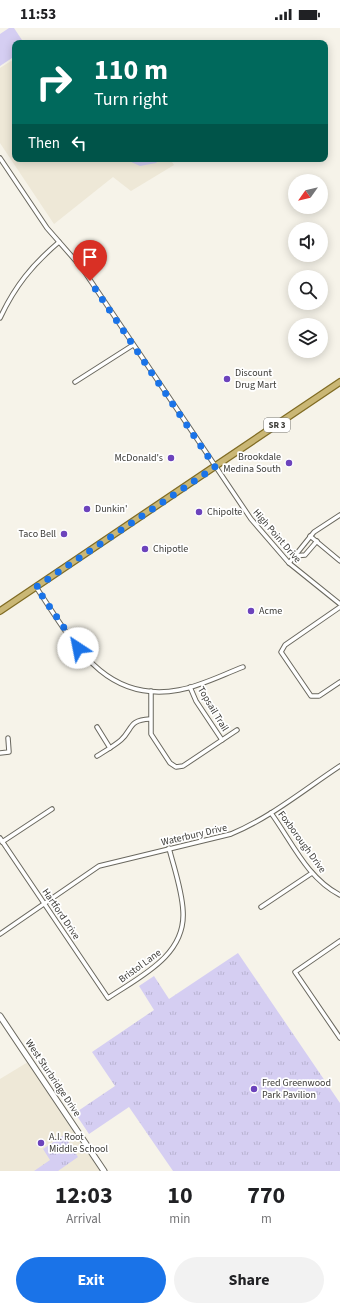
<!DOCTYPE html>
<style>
body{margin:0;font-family:"Source Sans 3",sans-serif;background:#f2f2f2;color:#202124;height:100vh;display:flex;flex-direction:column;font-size:15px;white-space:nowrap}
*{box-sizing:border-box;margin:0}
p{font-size:13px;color:#757577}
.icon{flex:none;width:22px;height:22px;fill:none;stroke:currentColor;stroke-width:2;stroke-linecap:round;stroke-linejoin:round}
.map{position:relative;height:1143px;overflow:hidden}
.details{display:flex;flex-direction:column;background:#fff;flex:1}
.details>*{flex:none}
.banner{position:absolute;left:12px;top:12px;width:316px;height:122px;border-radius:8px;box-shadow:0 2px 10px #0003;background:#00695c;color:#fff;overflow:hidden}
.needle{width:26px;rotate:236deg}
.tools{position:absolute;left:288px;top:146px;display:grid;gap:8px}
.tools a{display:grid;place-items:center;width:40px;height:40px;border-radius:50%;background:#fff;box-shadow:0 2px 10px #0003;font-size:20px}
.pin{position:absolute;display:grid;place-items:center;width:34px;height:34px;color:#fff;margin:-41px -17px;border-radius:50% 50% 50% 0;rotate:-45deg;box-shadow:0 0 4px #0007}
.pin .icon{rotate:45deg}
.me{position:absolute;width:44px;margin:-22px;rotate:326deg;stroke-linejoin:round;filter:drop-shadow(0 0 3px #0008)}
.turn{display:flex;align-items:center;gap:14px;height:84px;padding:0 16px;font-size:18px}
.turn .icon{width:52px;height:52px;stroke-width:2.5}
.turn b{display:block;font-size:28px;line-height:34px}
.then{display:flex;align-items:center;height:38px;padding:0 16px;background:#0003;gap:8px;font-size:15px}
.eta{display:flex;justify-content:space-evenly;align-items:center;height:68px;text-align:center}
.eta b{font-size:24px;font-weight:700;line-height:28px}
.cta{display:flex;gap:8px;margin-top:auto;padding:8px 16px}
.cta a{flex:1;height:46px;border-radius:24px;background:#1a73e8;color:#fff;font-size:16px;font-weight:700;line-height:46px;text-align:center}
.cta a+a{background:#f2f2f2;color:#202124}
.status{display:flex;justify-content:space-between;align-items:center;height:28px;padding:0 20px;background:#fff;direction:ltr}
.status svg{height:11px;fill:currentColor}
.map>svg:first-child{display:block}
.built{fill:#eee8d7}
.green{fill:#d5cef2}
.park{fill:url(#park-tufts)}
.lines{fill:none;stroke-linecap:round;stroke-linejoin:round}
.street-casing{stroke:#6a685f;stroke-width:5.5}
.secondary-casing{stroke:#6a685f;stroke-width:7}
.primary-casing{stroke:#816c24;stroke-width:8}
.street{stroke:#fff;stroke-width:3.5}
.secondary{stroke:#fff;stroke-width:5}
.primary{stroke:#cab775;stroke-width:5.5}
.route{stroke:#1a73e8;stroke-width:7;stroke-dasharray:0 12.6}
.poi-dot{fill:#6c43bc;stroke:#fff;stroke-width:1.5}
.labels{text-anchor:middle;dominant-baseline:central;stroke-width:3.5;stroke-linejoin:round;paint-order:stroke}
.shield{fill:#fff;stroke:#767673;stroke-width:1}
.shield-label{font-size:9px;font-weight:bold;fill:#3c3b37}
.poi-label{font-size:10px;fill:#3c3b37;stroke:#fff;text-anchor:start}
.street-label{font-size:10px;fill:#3c3b37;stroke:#fff}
</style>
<div class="status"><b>11:53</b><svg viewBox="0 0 49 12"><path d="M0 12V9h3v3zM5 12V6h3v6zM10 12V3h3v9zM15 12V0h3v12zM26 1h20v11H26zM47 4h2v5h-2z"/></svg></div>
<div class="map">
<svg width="340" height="1143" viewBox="0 0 340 1143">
<defs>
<pattern id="park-tufts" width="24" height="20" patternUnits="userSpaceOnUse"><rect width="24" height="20" fill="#d5cef2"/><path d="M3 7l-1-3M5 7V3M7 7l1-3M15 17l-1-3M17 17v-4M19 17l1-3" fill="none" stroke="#b8b2d0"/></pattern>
</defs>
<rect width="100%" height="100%" fill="#f6f3e9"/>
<g class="built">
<polygon points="11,33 15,35 15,131 170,131 174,137 131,163 113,149 54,196 0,115 0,40"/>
<polygon points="28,1034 62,1087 100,1143 0,1143 0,1051"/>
</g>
<g class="green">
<polygon points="9,0 14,0 24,15 15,15 15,28 0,38 0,6"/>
<polygon points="109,131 160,131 156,135 140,138 129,133"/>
</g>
<g class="park">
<polygon points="238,925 340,1075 340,1143 173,1143 129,1079 89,1106 75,1085 115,1058 92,1024 154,982 139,958 154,948 169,971"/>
<polygon points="64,1107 78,1129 58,1143 34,1143 50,1132 43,1121"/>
</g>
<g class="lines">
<g class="street-casing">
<g id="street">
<polyline points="0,130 47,200 82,240 251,491 289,535 340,576"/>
<path d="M0,290C15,258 32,237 59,214"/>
<polyline points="75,354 133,317"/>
<polyline points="310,508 340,533"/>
<polyline points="294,528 305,527 317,513"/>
<polyline points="289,535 314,504 340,487"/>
<path d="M36,559C72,612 103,676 179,662C201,658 222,647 243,639"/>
<polyline points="340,579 285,617 281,624 311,668 319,668 340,654"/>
<polyline points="190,659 196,673 222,712"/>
<polyline points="151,663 151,706 170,735 176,739 183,738 237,702"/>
<polyline points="97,699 110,720"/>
<polyline points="0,725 9,724 8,710"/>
<path d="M97,728C105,723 114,718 121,712C133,701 128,692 150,691"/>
<path d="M271,785C292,814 307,850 340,867"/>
<path d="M0,810L108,970C139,949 186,928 183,883C182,862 174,840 169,820"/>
<polyline points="2,814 52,781"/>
<polyline points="261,879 312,845"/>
<path d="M0,906L99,838L231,806C270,790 305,761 340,738"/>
<polyline points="340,913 295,944 340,1010"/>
</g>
</g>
<g class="secondary-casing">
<polyline id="secondary" points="0,988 104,1143"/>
</g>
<g class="primary-casing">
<polyline id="primary" points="0,583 340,354"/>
</g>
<use href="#street" class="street"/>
<use href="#secondary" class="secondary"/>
<use href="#primary" class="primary"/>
</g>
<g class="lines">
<polyline class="route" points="78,620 36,559 215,439 90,253"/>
</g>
<g class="poi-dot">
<circle cx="227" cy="351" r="4"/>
<circle cx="171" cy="430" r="4"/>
<circle cx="289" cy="435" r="4"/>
<circle cx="87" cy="481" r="4"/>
<circle cx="199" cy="484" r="4"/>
<circle cx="64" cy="506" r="4"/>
<circle cx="145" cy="521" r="4"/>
<circle cx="251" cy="583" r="4"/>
<circle cx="254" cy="1061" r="4"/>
<circle cx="41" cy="1115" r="4"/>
</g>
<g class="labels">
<rect class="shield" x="264" y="390" width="26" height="14" rx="3"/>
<g class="shield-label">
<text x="277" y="397">SR 3</text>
</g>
<g class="poi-label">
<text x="235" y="345">Discount<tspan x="235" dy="12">Drug Mart</tspan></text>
<text x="281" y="429" text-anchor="end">Brookdale<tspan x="281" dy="12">Medina South</tspan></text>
<text x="163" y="430" text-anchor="end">McDonald's</text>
<text x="95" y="481">Dunkin'</text>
<text x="207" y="484">Chipolte</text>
<text x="56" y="506" text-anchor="end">Taco Bell</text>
<text x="153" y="521">Chipotle</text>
<text x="259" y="583">Acme</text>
<text x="262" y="1055">Fred Greenwood<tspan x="262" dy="12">Park Pavilion</tspan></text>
<text x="49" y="1109">A.I. Root<tspan x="49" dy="12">Middle School</tspan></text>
</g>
<g class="street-label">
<text transform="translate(277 508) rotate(49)">High Point Drive</text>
<text transform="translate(213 681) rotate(59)">Topsail Trail</text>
<text transform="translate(194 807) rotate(-13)">Waterbury Drive</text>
<text transform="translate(302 814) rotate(54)">Foxborough Drive</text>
<text transform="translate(61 886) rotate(56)">Hartford Drive</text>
<text transform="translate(140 938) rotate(-36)">Bristol Lane</text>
<text transform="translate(53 1050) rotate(56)">West Sturbridge Drive</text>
</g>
</g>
</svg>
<div class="tools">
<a><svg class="needle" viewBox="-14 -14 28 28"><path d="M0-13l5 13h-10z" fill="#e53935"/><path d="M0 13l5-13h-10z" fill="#757577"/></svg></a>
<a><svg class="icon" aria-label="sound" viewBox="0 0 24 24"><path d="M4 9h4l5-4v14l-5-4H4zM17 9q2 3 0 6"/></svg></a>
<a><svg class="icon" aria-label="search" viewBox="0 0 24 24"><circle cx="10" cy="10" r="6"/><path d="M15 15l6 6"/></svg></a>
<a><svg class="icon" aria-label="layers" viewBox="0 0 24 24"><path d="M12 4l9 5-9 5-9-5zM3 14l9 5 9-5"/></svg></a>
</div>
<div class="pin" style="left:90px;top:253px;background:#d93025"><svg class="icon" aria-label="arrive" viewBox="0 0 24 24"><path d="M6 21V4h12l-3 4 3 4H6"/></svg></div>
<svg class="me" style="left:78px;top:620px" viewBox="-20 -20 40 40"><circle r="19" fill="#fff"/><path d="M0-13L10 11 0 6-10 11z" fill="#1a73e8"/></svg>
<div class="banner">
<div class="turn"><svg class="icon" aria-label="right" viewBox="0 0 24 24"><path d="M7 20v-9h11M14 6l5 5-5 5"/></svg><div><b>110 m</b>Turn right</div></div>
<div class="then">Then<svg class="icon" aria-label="left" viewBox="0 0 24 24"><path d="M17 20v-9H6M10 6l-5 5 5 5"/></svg></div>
</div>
</div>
<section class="details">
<div class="eta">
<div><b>12:03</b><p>Arrival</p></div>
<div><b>10</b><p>min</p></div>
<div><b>770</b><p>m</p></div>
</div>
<div class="cta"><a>Exit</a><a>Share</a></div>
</section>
